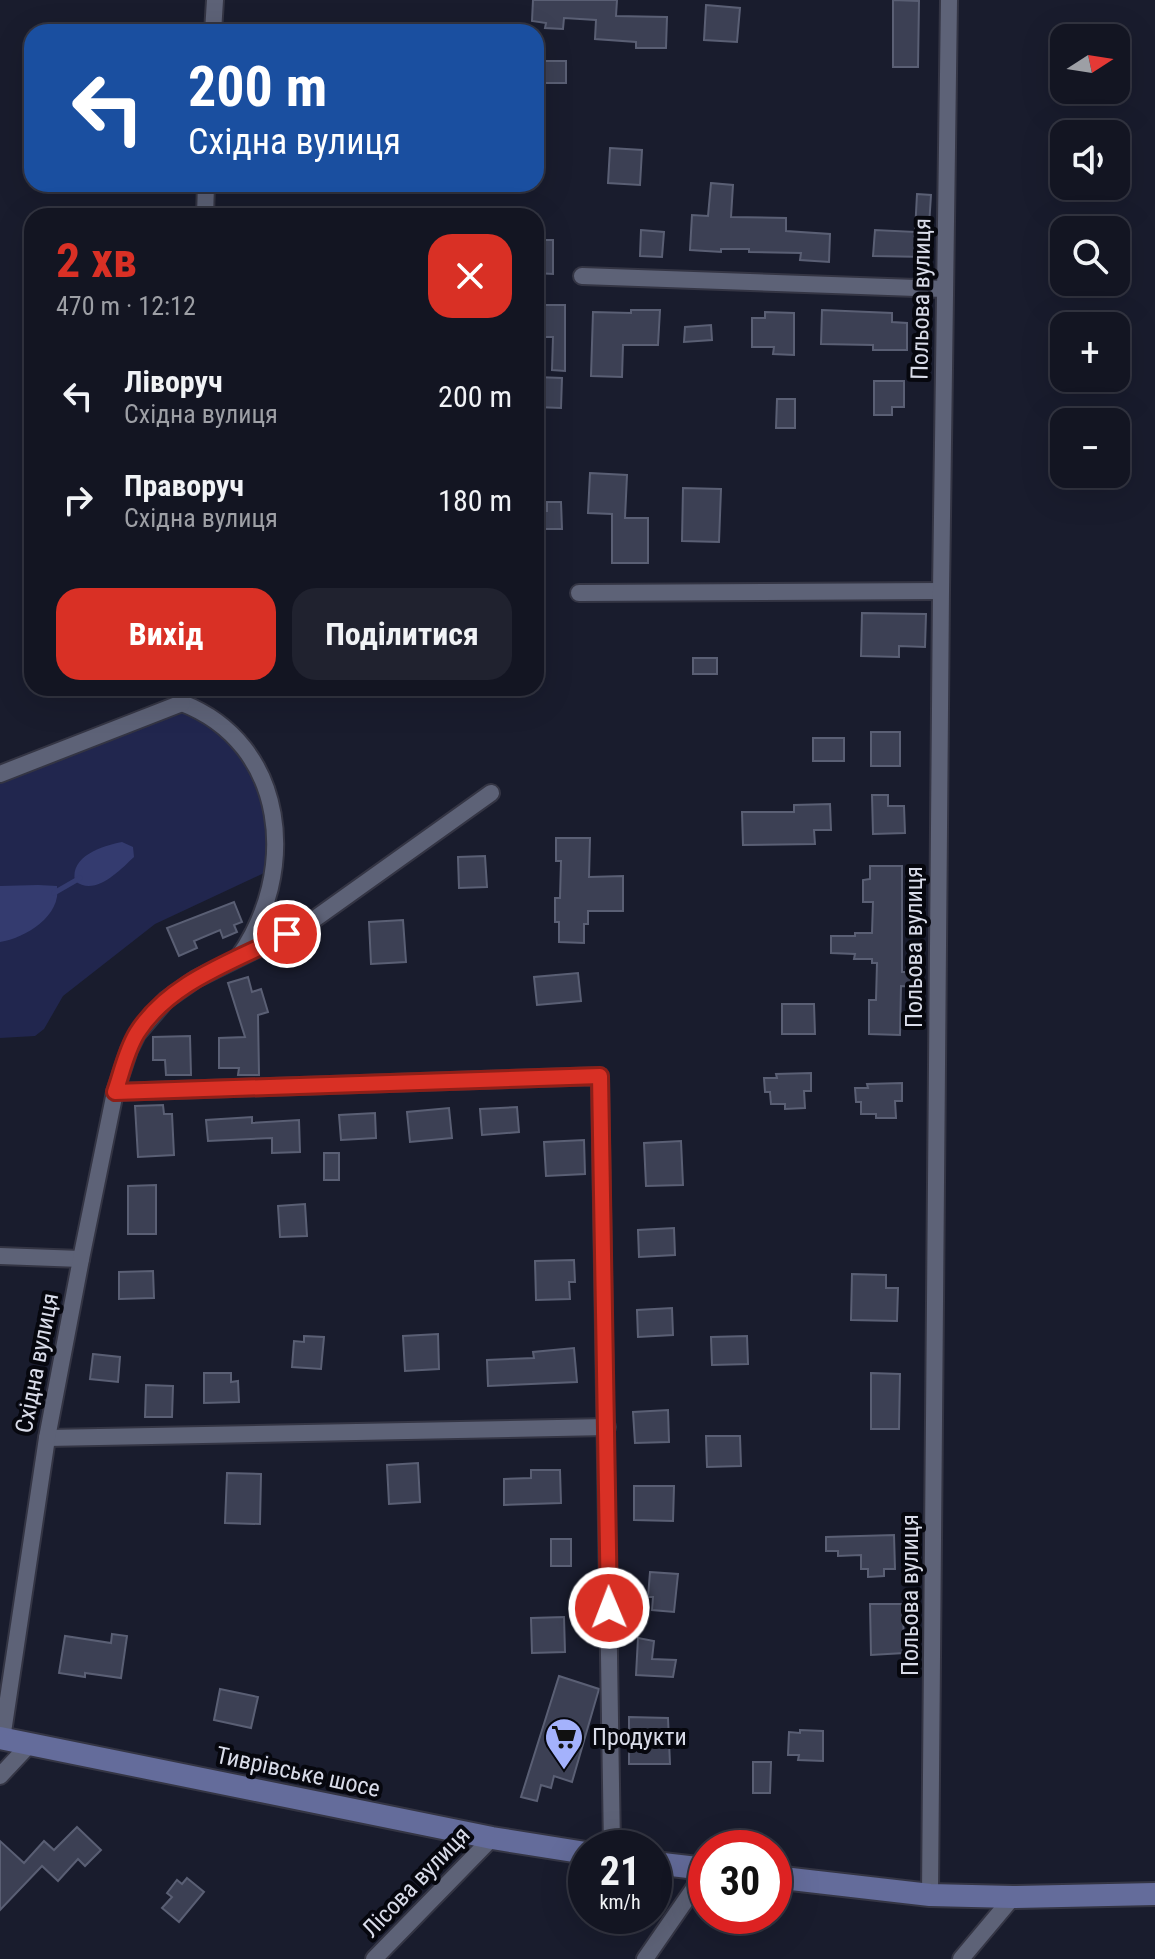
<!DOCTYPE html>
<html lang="uk">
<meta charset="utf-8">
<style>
body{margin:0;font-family:"Roboto Condensed",sans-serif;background:#20222f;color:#f1f3f6;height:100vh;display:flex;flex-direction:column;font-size:30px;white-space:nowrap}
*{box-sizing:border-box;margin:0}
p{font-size:26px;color:#9d9fa5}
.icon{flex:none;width:44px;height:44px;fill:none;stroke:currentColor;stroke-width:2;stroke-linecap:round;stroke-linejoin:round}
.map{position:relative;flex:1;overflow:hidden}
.panel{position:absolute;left:24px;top:208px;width:520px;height:488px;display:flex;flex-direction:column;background:#131522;border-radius:24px;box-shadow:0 8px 32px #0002,0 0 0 2px #323440}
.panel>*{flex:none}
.banner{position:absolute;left:24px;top:24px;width:520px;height:168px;border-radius:24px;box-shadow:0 8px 32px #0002,0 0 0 2px #323440;background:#1a4fa0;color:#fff;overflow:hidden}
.needle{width:52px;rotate:78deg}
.fabs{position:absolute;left:1050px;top:24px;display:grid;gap:16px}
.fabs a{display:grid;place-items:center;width:80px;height:80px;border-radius:16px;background:#131522;box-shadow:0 8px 32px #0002,0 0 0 2px #323440;font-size:40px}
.speed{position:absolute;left:568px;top:1830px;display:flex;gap:16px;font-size:40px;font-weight:700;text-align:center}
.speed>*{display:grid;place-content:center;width:104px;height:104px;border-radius:50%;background:#131522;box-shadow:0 8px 32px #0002,0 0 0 2px #323440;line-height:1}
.speed small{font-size:20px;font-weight:400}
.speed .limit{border:12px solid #d22;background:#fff;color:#111}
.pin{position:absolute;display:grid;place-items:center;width:68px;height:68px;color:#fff;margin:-34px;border:4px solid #fff;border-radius:50%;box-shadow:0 2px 8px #0007}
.me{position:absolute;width:88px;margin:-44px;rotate:359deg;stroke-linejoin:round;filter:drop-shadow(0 0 6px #0008)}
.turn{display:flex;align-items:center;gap:28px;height:168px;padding:0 32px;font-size:36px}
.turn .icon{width:104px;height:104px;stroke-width:2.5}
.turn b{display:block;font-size:56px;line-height:68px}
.round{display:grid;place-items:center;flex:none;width:84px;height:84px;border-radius:24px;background:#20222f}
.headline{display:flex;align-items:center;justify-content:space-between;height:136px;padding:0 32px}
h1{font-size:48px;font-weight:700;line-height:60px;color:#d93025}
.action{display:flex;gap:16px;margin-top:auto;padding:16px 32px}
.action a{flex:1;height:92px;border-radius:24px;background:#d93025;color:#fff;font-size:32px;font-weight:700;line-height:92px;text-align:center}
.action a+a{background:#20222f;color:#f1f3f6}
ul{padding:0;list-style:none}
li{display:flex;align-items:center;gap:24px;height:104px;padding:0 32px}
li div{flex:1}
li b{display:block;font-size:30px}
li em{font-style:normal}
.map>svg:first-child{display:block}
.green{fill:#21264e}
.water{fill:#343b6f}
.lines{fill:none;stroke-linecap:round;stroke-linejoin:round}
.stream{stroke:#343b6f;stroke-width:5}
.building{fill:#3c4054;stroke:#5a5f74;stroke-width:2}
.street-casing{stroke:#343544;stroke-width:20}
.secondary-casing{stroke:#343544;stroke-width:26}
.street{stroke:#5d6277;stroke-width:16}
.secondary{stroke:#646c9b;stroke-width:22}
.route-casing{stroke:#8d1f18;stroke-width:20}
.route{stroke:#d93025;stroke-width:14}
.labels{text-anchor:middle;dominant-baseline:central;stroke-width:8;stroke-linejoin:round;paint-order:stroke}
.street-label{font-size:24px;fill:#d9dce9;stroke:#06070e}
.poi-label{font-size:24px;fill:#d9dce9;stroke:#06070e;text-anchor:start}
</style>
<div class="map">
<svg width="1155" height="1959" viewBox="0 0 1155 1959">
<rect width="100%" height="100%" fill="#191c2d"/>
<polygon class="green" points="182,703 206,713 255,765 275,862 262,874 155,924 63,996 44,1029 35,1036 0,1038 0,774"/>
<g class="water">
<path d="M122,842L133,847L134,857C119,871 95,897 75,881C70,856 102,846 122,842Z"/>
<path d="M38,885L57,886C62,916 25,938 0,942V886Z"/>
</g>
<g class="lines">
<polyline class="stream" points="54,893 80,878"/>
</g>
<g class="building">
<polygon points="533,0 617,0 616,16 667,17 666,48 636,48 636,42 595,39 596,20 564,18 563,29 545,28 546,23 532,21"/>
<polygon points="893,0 919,1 918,67 893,67"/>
<polygon points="706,5 740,8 737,42 704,40"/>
<rect x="536" y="61" width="30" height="22"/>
<polygon points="610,148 642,150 640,185 608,183"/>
<polygon points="711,183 733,185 731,217 786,218 786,231 830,234 829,262 800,260 801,253 749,252 749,249 721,249 721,252 690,250 692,215 708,216"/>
<polygon points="917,194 931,195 927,257 873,256 875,230 915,232"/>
<polygon points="641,230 664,232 662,257 640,256"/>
<polygon points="536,240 553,240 553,274 536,273"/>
<polygon points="536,305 565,305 565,371 552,370 553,337 536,337"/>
<polygon points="631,310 660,310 658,345 623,345 622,377 591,376 593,312 631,313"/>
<polygon points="822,310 892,313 892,322 907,323 907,350 873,350 873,345 821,344"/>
<polygon points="765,312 794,313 794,355 773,354 774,347 752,347 752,318 765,318"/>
<polygon points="711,325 712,340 684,342 685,327"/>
<polygon points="536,377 562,378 561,408 536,407"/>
<polygon points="874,381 904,381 904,407 892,407 892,415 874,415"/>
<polygon points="777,399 795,399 795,428 776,428"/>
<polygon points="590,473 627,475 625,518 648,518 648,563 612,563 612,514 588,513"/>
<polygon points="683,488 721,489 719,542 682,541"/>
<polygon points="547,502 561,502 562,529 536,529 536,511 547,511"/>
<polygon points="862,613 926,614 925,647 899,646 899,657 861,656"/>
<rect x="693" y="658" width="24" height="16"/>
<rect x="871" y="732" width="29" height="34"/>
<rect x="813" y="738" width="31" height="23"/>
<polygon points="872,795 888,795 888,806 904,806 905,833 873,834"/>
<polygon points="830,804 831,830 814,830 815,844 743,845 742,812 794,812 794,805"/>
<polygon points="556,838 590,838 589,877 623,876 623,911 588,911 588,924 584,924 584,943 559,942 559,922 555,922 555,898 560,898 561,861 556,861"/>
<polygon points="485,856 487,887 459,888 458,857"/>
<polygon points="870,866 902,866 902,972 917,972 917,987 901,986 900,1035 869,1034 869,1000 876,1000 877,963 872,963 872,959 854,959 855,954 831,953 831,936 855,936 855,933 872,933 873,902 863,902 863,880 870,879"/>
<polygon points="234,902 242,922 234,925 237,932 223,938 220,930 194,941 197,948 179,956 167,928"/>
<polygon points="403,920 406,962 371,964 369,922"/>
<polygon points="578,973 581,1001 537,1005 534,977"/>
<polygon points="248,977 252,992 261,989 268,1012 258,1015 259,1075 238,1075 239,1068 219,1068 219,1038 245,1037 228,983"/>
<polygon points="782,1004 814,1004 815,1034 782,1034"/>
<polygon points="190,1036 191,1075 166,1075 165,1060 153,1060 153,1037"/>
<polygon points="811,1073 811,1091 804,1091 805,1108 785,1109 785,1104 771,1104 770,1092 765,1092 764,1078 777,1078 776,1074"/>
<polygon points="902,1083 902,1101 895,1101 896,1118 876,1118 876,1114 861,1114 861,1102 856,1102 855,1088 868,1088 867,1084"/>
<polygon points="163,1105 164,1114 172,1114 174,1155 138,1157 135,1106"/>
<polygon points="517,1107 519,1132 482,1135 480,1109"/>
<polygon points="449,1108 452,1138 410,1142 407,1112"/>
<polygon points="375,1113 376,1138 341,1140 339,1115"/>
<polygon points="252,1117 252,1123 299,1120 300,1152 272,1153 272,1138 208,1141 206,1120"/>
<polygon points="584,1140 585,1174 546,1176 544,1142"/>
<polygon points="681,1141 683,1185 646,1186 644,1143"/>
<rect x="324" y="1153" width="15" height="27"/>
<polygon points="156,1185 156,1234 128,1234 128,1186"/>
<polygon points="305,1204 307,1236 280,1237 278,1206"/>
<polygon points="674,1228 675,1255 639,1257 638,1230"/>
<polygon points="574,1260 575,1282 569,1282 570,1299 536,1300 535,1261"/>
<polygon points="153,1271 154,1298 119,1299 119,1272"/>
<polygon points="852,1274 886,1275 886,1288 898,1288 897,1321 851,1320"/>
<polygon points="672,1308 673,1335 638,1337 637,1310"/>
<polygon points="438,1334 439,1369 405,1371 403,1336"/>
<polygon points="304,1336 324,1337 321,1369 292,1367 294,1341 304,1342"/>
<polygon points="747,1336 748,1364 712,1365 711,1337"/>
<polygon points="574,1348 577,1382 488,1386 487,1360 534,1358 533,1352"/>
<polygon points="93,1354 120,1357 118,1382 90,1379"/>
<polygon points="204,1373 231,1373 231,1382 238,1381 239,1402 204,1403"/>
<polygon points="871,1373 900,1374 899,1429 871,1429"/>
<polygon points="146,1385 173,1386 172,1417 145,1417"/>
<polygon points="668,1410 669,1442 635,1443 633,1412"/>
<polygon points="706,1436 740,1436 741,1466 707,1467"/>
<polygon points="418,1463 420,1502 389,1504 387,1465"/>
<polygon points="531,1470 560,1470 561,1503 504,1505 504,1479 531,1478"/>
<polygon points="227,1473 261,1474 260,1524 225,1523"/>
<polygon points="634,1486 674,1486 673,1521 634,1520"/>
<polygon points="894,1535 895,1569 884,1569 884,1576 868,1577 868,1569 861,1569 861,1555 838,1556 838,1551 826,1551 826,1537"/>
<rect x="551" y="1539" width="20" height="27"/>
<polygon points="650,1572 678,1574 674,1612 652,1610 653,1597 648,1597"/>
<polygon points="870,1604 903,1604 904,1653 871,1655"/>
<polygon points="564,1617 565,1652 532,1653 531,1618"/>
<polygon points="112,1634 127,1636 121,1678 85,1673 85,1677 59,1673 65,1636 111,1643"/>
<polygon points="638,1638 654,1641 652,1659 676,1660 673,1677 636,1675"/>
<polygon points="559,1676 599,1689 572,1782 554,1776 551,1788 541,1785 537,1801 521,1797"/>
<polygon points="220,1689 258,1697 251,1728 214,1720"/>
<polygon points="629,1717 668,1718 670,1764 629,1764"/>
<polygon points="800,1730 823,1731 823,1761 798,1760 799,1755 788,1755 789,1732 800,1733"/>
<polygon points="753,1762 771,1762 770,1793 753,1793"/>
<polygon points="77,1827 101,1850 85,1866 78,1859 58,1881 42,1866 0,1910 0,1841 24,1863 44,1841 54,1850"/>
<polygon points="187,1878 204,1892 179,1922 162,1908 172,1897 167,1893 177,1880 182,1884"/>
</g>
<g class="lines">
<g class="street-casing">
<g id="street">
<polyline points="213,32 215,0"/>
<polyline points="205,216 206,184"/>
<polyline points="582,276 944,289"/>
<polyline points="579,593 941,591"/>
<path d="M183,688L182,703C288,744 299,873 238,958"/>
<polyline points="0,774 182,703"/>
<polyline points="115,1092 600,1076 612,1848"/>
<polyline points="0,1256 81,1259"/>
<polyline points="47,1438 607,1427"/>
<polyline points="2,1739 47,1438 81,1259 115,1092 129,1050 137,1034 166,1000 196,979 309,923 491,793"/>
<polyline points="0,1776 30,1744"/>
<polyline points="930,1895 941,591 949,0"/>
<polyline points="374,1959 492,1838"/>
<polyline points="645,1959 706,1871"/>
<polyline points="961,1959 1013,1897"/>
</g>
</g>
<g class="secondary-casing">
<g id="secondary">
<polyline points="0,1738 492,1838 586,1853"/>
<polyline points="654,1863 706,1869"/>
<polyline points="774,1877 930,1895 1013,1897 1155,1894"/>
</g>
</g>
<use href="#street" class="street"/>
<use href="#secondary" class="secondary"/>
</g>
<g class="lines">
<g class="route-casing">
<path id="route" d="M287,934C235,961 170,981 137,1033C126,1051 122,1072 115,1092L600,1076L609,1608"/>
</g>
<use href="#route" class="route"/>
</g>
<defs>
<g id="supermarket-pin" transform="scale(2)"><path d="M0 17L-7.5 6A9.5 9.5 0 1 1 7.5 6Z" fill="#a4b2fc" stroke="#06070e"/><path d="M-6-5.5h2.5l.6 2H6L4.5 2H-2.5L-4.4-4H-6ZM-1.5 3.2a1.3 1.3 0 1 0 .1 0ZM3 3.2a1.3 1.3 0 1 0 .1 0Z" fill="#111"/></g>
</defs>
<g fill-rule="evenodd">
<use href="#supermarket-pin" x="564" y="1737"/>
</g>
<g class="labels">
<g class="street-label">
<text transform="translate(921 299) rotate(-89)">Польова вулиця</text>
<text transform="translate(914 947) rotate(-90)">Польова вулиця</text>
<text transform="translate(37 1363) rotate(-79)">Східна вулиця</text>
<text transform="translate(910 1595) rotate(-90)">Польова вулиця</text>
<text transform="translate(298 1772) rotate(12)">Тиврівське шосе</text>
<text transform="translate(416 1882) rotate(-46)">Лісова вулиця</text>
</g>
<g class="poi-label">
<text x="592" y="1737">Продукти</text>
</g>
</g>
</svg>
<div class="fabs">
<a><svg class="needle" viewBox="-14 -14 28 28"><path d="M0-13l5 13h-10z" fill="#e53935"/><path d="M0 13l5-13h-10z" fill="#9d9fa5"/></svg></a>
<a><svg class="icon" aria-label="sound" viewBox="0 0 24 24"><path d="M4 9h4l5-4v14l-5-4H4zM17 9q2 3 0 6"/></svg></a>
<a><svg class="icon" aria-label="search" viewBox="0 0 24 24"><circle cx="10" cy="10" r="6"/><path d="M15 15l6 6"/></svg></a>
<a>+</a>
<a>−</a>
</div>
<div class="speed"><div>21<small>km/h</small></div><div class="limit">30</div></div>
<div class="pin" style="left:287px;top:934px;background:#d93025"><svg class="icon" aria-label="arrive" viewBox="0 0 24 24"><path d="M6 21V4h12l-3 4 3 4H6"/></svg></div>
<svg class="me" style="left:609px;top:1608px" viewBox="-20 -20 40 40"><circle r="17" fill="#d93025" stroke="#fff" stroke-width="3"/><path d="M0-11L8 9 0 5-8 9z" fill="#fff"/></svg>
<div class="banner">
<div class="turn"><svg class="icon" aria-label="left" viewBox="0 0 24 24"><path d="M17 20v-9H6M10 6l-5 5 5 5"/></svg><div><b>200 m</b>Східна вулиця</div></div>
</div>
<section class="panel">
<div class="headline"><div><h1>2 хв</h1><p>470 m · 12:12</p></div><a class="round" style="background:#d93025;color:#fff"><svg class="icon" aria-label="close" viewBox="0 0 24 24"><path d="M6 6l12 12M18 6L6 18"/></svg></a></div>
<ul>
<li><svg class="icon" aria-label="left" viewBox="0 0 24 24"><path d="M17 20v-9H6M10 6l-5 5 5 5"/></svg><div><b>Ліворуч</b><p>Східна вулиця</p></div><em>200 m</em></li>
<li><svg class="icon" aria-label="right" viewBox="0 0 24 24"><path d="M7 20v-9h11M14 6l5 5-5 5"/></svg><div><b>Праворуч</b><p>Східна вулиця</p></div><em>180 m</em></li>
</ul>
<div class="action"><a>Вихід</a><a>Поділитися</a></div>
</section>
</div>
